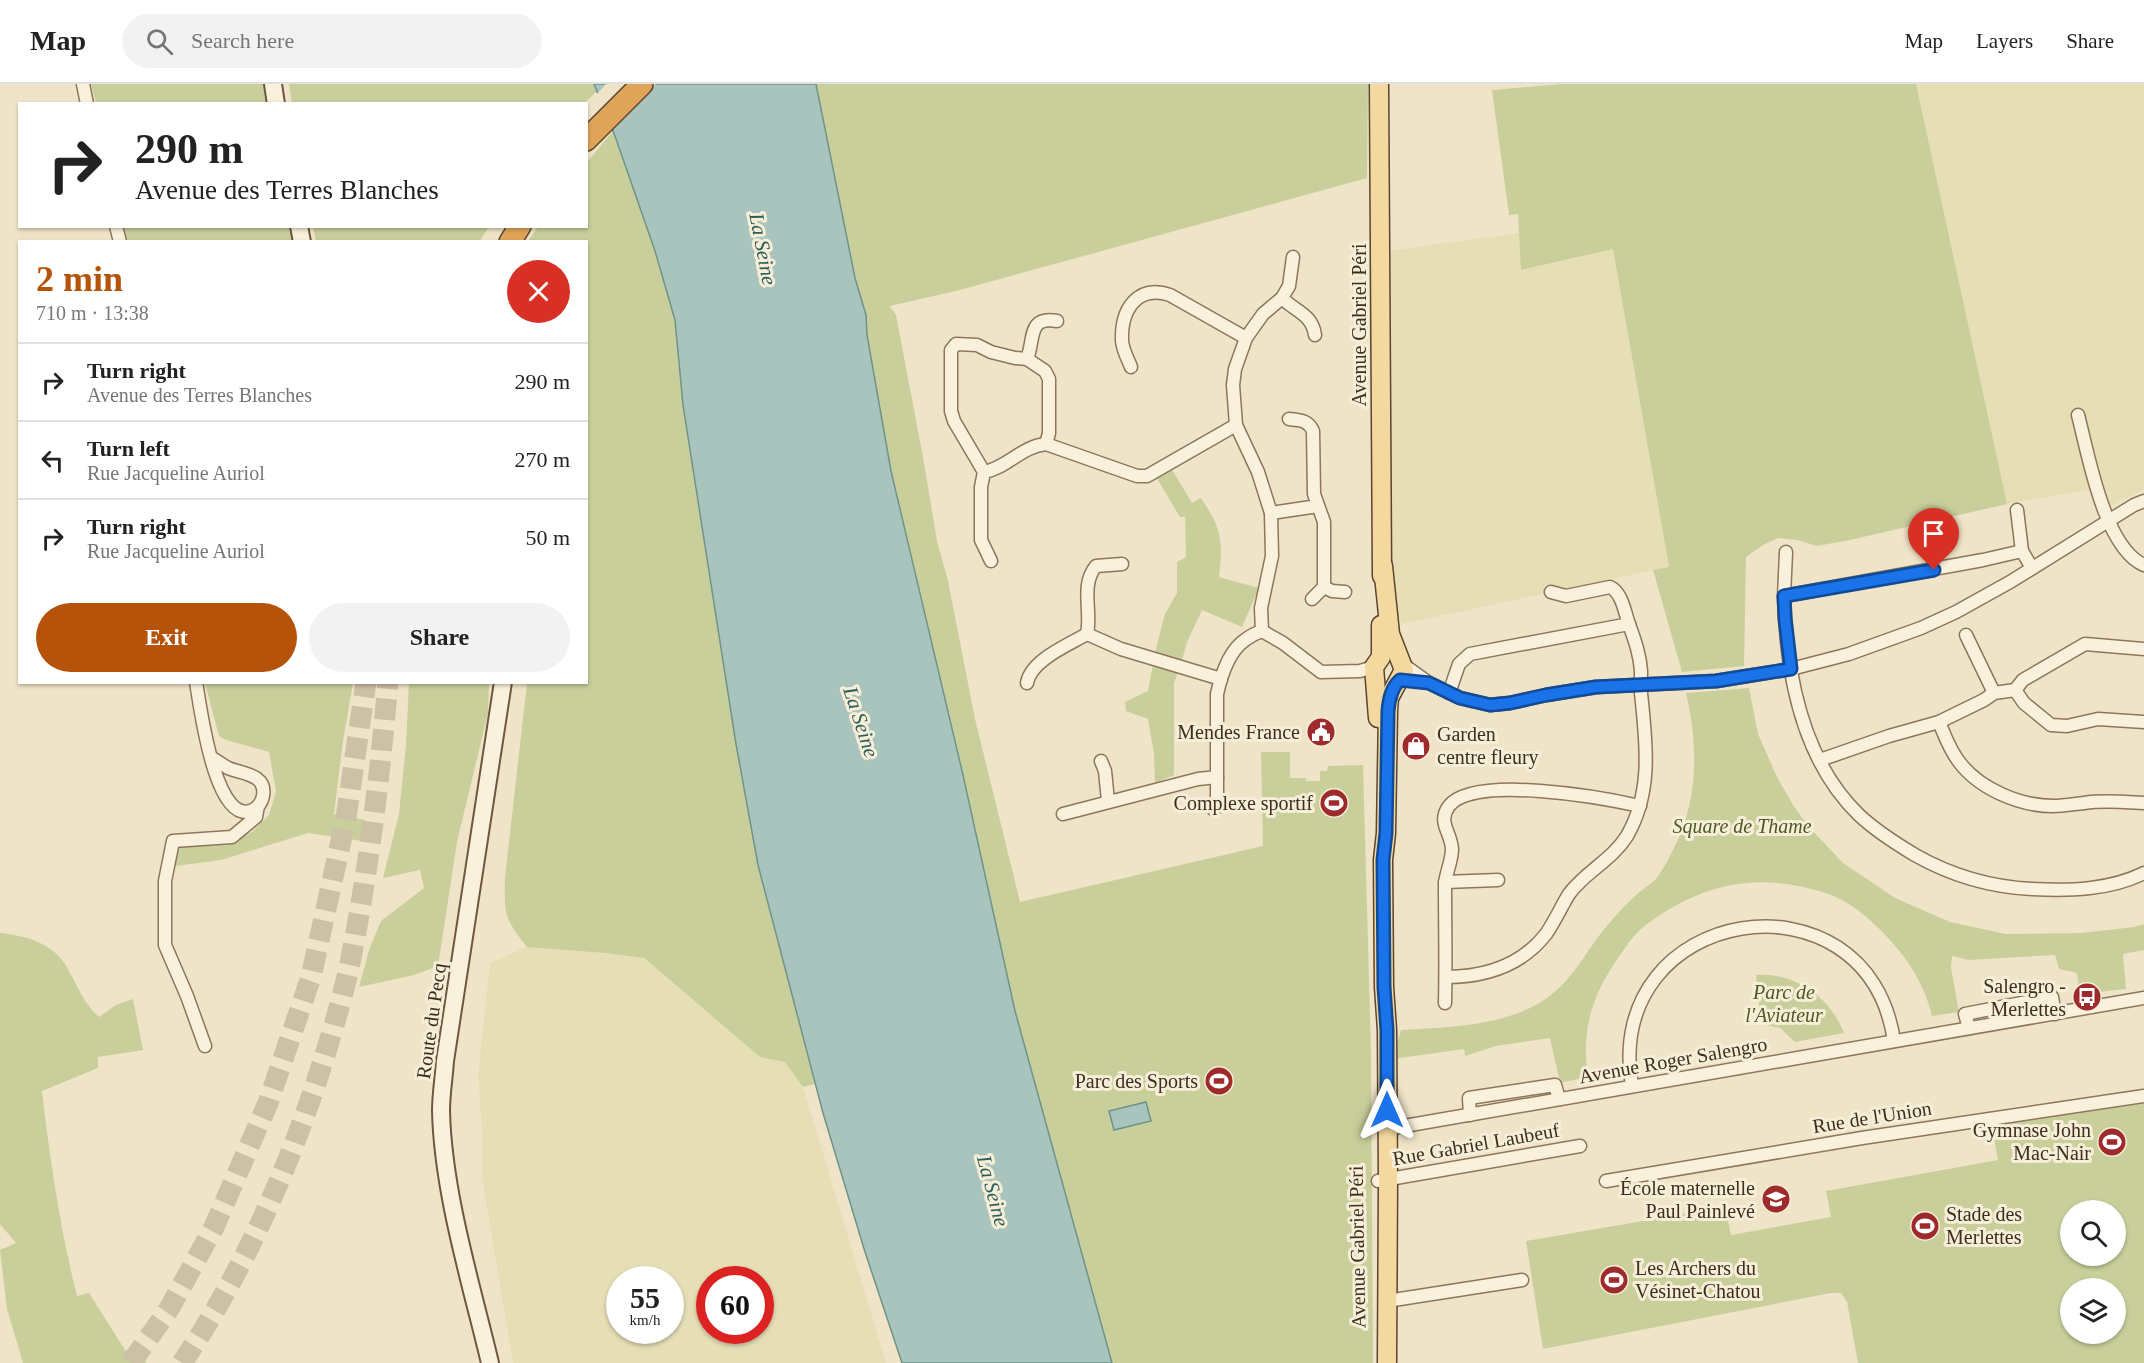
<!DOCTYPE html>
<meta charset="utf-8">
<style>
body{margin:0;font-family:Georgia,serif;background:#f2f2f2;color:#222;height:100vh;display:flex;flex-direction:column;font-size:22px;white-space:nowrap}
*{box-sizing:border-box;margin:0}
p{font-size:20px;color:#767676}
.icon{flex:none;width:33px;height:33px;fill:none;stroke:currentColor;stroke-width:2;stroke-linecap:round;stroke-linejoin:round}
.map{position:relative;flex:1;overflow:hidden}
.sheet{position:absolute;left:18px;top:156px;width:570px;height:444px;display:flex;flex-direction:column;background:#fff;border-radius:0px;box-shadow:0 2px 4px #0004}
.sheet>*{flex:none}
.banner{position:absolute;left:18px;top:18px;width:570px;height:126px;border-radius:0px;box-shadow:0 2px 4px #0004;background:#fff;color:#222;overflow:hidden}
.tools{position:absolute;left:2060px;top:1116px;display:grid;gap:12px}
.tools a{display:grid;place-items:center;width:66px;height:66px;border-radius:50%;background:#fff;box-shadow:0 2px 4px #0004;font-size:30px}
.speed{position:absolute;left:606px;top:1182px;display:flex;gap:12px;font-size:30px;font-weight:700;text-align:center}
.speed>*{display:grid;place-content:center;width:78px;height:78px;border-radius:50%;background:#fff;box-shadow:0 2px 4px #0004;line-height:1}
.speed small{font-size:15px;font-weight:400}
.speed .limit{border:9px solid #d22;background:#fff;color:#111}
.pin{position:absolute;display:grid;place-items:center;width:51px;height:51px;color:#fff;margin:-62px -26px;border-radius:50% 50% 50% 0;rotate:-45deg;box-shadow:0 0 6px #0007}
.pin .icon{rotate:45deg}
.me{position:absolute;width:66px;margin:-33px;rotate:0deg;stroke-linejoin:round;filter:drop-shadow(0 0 4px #0008)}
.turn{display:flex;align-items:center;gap:21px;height:126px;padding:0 18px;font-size:27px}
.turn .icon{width:78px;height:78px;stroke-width:2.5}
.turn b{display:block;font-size:42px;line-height:51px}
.round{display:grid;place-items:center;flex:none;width:63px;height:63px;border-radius:32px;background:#f2f2f2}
.overview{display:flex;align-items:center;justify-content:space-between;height:102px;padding:0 18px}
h1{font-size:36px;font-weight:700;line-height:45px;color:#b45309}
.button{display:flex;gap:12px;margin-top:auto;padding:12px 18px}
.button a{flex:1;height:69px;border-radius:36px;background:#b45309;color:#fff;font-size:24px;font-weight:700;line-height:69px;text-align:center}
.button a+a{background:#f2f2f2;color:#222}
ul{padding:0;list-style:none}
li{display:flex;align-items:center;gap:18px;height:78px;padding:0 18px;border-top:2px solid #e0e0e0}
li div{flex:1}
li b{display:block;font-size:22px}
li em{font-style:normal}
header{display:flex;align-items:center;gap:36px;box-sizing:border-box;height:84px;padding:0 30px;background:#fff;border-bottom:2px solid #e0e0e0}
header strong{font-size:28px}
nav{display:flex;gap:33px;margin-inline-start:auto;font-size:21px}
.search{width:420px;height:54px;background:#f2f2f2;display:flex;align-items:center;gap:15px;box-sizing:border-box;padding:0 21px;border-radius:33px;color:#767676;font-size:22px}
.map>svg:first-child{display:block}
.farmland{fill:#e6deb5;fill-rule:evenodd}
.green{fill:#c9cf9b;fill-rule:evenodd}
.water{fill:#a9c4bc;stroke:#6f938a;stroke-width:1.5}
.pier{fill:#f0e4c8}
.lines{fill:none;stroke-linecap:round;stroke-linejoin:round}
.highway-tunnel{stroke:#ccc0a6;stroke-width:21;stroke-dasharray:21 10;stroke-linecap:butt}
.street-casing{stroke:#8d765c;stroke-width:15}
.secondary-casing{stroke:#6f573f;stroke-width:20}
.primary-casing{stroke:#5b4430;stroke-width:21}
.highway-casing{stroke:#5b4430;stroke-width:24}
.street{stroke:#faf1dc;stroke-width:12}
.secondary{stroke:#faf1dc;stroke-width:16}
.primary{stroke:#f3d9a0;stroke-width:18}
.highway{stroke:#e0a458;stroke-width:21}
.route-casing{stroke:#114b97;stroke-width:15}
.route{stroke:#1a73e8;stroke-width:10}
.labels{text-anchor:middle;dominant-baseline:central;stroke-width:6;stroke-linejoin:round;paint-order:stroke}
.street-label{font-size:20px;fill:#3d2e20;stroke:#f7eed8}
.poi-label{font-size:20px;fill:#3d2e20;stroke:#f7eed8;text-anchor:end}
.park-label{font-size:20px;font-style:italic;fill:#4d5a26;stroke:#f7eed8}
.water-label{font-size:21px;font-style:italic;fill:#2f5d5a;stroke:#f7eed8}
</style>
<header>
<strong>Map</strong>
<div class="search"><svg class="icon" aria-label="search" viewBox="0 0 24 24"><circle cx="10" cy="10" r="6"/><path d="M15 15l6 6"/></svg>Search here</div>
<nav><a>Map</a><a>Layers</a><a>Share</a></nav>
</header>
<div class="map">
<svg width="2144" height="1279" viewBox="0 0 2144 1279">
<rect width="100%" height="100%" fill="#f0e4c8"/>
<g class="farmland">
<polygon points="1912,0 2144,0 2144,406 2107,424 2102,409 2089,406 2007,420"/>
<polygon points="1519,149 1522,186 1613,165 1669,483 1402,540 1394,525 1389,474 1388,167"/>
<path d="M527,863L605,869L643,874L760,973L785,978L803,1003L886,1279H513L482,1094V1046L478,991L490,879ZM620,1196H670V1246H620ZM710,1196H760V1246H710Z"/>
</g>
<g class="green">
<polygon points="91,0 265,0 268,19 96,19"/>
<polygon points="289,0 594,0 597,7 584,20 292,20"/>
<polygon points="816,0 1368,0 1367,94 960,206 890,222 896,231 923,373 937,457 948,497 975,635 1020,818 1263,762 1261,668 1290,668 1290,694 1306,694 1306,697 1320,697 1320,687 1327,687 1328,682 1363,681 1371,967 1373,1279 1112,1279 1015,927 963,691 891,387 867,251 866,231 855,194"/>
<polygon points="1562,0 1916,0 2007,420 1850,456 1817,462 1797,456 1778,454 1763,461 1746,473 1744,582 1682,588 1653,486 1669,483 1613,165 1521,186 1518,130 1509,131 1492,6"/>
<path d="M613,47L655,167L675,236L683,321L736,660L758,781L815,1000L803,1003L785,978L760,973L644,874L605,869L527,863C504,834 504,829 505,793L527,599L586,598V158L528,157L538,143L586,142L587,78Z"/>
<polygon points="124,143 292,143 296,157 127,157"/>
<polygon points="313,143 313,142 489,143 479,158 316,157"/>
<path d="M1171,384L1192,419L1201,414C1222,445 1223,456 1219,493L1259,504L1242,543L1202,526L1187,558L1182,576L1155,568L1165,530L1177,509V478L1186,473L1185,433H1180L1156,393Z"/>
<polygon points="1153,580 1178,588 1174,599 1174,691 1155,699 1154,670 1148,635 1126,627 1125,618 1148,607"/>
<polygon points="205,599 353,599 343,657 334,730 365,736 362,757 308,749 221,776 176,782 174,776 178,763 229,761 253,747 269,731 276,707 269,668 226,656 219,652"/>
<polygon points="409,599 489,599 488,629 457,758 438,882 414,891 359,903 369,866 381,837 424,804 420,786 383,794 399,730 406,661"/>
<path d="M1749,604L1758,650L1777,693L1793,721L1809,743L1843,779L1895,814L1950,838L2006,850L2081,849L2134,843L2144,840V866L2123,870L2126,905L2080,910L2077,889L2059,885L2055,871L1968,876L1952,872L1951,884L1959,928L1932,932C1925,902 1909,876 1888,854C1874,839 1857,823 1838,814C1828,809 1815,806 1803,803C1754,792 1711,800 1668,826C1658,832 1647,839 1638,848C1630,856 1623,867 1616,877C1591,914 1581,948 1588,993L1560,999L1550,954L1496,962L1465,972L1464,965L1393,975L1401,946C1445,943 1489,943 1530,924C1564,908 1578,881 1598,853C1609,839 1622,824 1635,812C1641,806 1650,801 1656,795C1663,786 1669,774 1674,764C1699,715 1698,661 1686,609Z"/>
<path d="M0,849C27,852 54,859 68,885C79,905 83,918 99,933L116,921L133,915L143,966L98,973V984L42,1007C50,1076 60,1144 77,1212L89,1209L125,1266L141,1267L146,1279H23L7,1225L0,1166L16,1159L0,1140Z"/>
<path d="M1756,891C1795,888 1830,913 1844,949L1795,958L1780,944L1761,940Z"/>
<path d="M2144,1012V1279H1858L1847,1218L1841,1209H1831L1543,1265L1526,1157L1725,1123L1731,1151L1831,1133L1826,1107L1998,1076L1990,1034ZM2070,1126H2115V1172H2070ZM2070,1204H2115V1250H2070Z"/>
</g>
<g class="water">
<polygon points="594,0 816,0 855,194 866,231 867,251 891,387 963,691 1015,927 1112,1279 902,1279 865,1168 823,1029 758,781 736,660 683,321 675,236 655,167 615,52"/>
<polygon points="1146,1018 1151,1037 1114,1046 1109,1027"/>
</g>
<polygon class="pier" points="606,0 656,0 609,45 596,11"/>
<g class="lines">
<g class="highway-tunnel">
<polyline points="131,1279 169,1225 214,1143 268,1019 311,893 346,734 366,598"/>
<path d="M182,1279C239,1194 281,1102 314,1005C328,962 342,918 351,874C369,783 380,691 388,598"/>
</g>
<g class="street-casing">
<g id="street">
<polyline points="83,0 87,20"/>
<polyline points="116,142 120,158"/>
<path d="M1293,173L1289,202L1282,214C1296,228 1312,230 1315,251"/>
<polyline points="1282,214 1263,230 1246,254 1235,285 1233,301 1236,341 1258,388 1271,429 1272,472 1261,524 1262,547 1283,559 1321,588 1360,587 1374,583"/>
<path d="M1027,275C1035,255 1027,232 1057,237"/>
<path d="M1131,283C1128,275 1122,265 1122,256C1121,226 1137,200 1170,211L1246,254"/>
<path d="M2078,331C2088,369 2104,464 2144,481"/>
<path d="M1289,335C1300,336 1308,336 1313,347L1314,410L1324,438V503L1312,515"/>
<path d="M984,388C1007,384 1022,362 1046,360L1137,392H1147L1236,341"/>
<polyline points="2017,426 2022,467 2032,484"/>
<polyline points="1271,429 1318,422"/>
<path d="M2022,467L1983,476L1784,512C1786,589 1801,675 1859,731C1876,747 1895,759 1915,771C1952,792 1990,803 2032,805C2070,807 2110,806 2144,789"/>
<polyline points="991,477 981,456 981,403 984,388 954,337 951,327 951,266 956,260 977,261 991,268 1015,274 1027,275 1045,287 1049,295 1049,349 1046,360"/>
<polyline points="1324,503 1332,507 1345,508"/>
<polyline points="1784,512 1786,468"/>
<polyline points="1087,550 1121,565 1221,595"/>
<polyline points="1966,551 1994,609"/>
<polyline points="1404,581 1429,599 1460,614 1490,621 1510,619 1546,611 1596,603 1716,597 1791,585 1849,570 1921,544 1956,528 2010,498 2134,421 2144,417"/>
<path d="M196,598C200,621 215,744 253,726C258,723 262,718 263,712C267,690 242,690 228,684C223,681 217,677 212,674"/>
<path d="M1027,599C1031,576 1068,561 1087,550C1092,528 1080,501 1096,482L1122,480"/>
<polyline points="2015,606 2024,619 2051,641 2067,642 2098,635 2144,638"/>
<polyline points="1449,609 1459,580 1470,570 1629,540"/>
<path d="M1939,638C1945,652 1950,667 1960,679C1980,705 2020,722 2053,722C2064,722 2074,720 2084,719C2104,716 2124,718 2144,719"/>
<polyline points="1820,676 1889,652 1939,638 1984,616 1994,609 2015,606 2023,596 2085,560 2144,565"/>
<polyline points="1101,677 1105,687 1108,717"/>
<path d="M1214,726L1217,714V610C1221,592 1229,567 1245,556C1250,552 1256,549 1262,547"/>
<polyline points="1063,730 1198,695 1217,693"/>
<polyline points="1445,798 1498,796"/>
<path d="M1446,893C1485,893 1521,882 1546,850C1555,837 1561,823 1569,810C1585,788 1612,776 1627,752C1653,707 1646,658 1641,609C1641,602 1641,594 1641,587C1640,571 1635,557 1630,543C1625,531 1623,509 1610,503L1566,512L1551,508"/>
<path d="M1445,919C1446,880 1445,840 1445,800C1446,788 1452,777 1452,765C1451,748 1437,738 1449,722C1474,690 1604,714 1640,722"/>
<polyline points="1969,944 1965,930 2052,913 2055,930"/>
<polyline points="205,962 187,912 165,861 165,797 173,757 232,753 256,733 258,722"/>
<path d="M1632,1002C1601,820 1868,779 1894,957"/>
<polyline points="1470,1031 1469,1014 1555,1001 1559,1015"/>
<polyline points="1387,1045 2144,914"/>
<polyline points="1378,1097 1580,1062"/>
<polyline points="1606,1097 1862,1054 2144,1012"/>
<polyline points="1387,1217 1522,1196"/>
</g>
</g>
<g class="secondary-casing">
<g id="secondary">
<polyline points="273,0 276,20"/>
<polyline points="299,142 302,158"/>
<path d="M490,1279C471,1199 443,1109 441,1027C441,1010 444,993 445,977L503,598"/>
</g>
</g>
<g class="primary-casing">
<g id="primary">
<polyline points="1379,0 1382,492"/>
<polyline points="1383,482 1390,550 1404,586 1389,614 1388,627 1386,749 1383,776 1384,903 1387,946 1388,1096 1387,1279"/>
<polyline points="1378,634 1374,583 1381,573 1381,541"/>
</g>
</g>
<g class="highway-casing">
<g id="highway">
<polyline points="586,56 642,0"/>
<polyline points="510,158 520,142"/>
</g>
</g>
<use href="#street" class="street"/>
<use href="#secondary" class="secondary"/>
<use href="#primary" class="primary"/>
<use href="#highway" class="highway"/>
</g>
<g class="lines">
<g class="route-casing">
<path id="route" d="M1387,1026V946L1384,903L1383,776L1386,749L1388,627C1389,616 1391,604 1400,596L1429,599L1460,614L1490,621L1510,619L1546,611L1596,603L1716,597L1791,585L1785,534L1784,512L1934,486"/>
</g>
<use href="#route" class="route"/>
</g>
<defs>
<g id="civic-disc" transform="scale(1.5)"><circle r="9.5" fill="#9e2a2b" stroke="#f7eed8"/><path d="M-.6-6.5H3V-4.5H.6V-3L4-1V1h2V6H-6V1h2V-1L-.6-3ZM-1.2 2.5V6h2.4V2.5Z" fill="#fff"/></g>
<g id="shop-disc" transform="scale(1.5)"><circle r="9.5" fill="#9e2a2b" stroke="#f7eed8"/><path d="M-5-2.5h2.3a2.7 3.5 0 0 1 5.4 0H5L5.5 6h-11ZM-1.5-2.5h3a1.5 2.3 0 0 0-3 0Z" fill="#fff"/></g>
<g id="stadium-disc" transform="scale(1.5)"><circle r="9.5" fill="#9e2a2b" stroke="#f7eed8"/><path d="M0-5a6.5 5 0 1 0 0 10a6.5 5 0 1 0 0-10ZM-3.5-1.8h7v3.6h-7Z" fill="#fff"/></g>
<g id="bus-disc" transform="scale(1.5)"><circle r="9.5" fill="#9e2a2b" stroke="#f7eed8"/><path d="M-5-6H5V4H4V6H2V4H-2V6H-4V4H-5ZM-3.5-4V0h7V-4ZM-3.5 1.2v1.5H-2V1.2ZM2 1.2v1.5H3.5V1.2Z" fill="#fff"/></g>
<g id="school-disc" transform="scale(1.5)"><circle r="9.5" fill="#9e2a2b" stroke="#f7eed8"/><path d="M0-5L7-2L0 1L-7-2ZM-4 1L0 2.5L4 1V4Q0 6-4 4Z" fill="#fff"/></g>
</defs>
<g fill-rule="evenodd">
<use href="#civic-disc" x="1321" y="648"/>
<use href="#shop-disc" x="1416" y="662"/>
<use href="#stadium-disc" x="1334" y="719"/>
<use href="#bus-disc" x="2087" y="913"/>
<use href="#stadium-disc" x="1219" y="997"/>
<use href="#stadium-disc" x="2112" y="1058"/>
<use href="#school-disc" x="1776" y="1115"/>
<use href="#stadium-disc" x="1925" y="1142"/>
<use href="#stadium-disc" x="1614" y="1196"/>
</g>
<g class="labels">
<g class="street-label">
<text transform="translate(1359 241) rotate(-90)">Avenue Gabriel Péri</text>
<text transform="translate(431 937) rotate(-82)">Route du Pecq</text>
<text transform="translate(1673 976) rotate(-10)">Avenue Roger Salengro</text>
<text transform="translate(1872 1033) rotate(-9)">Rue de l'Union</text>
<text transform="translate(1476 1060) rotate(-10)">Rue Gabriel Laubeuf</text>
<text transform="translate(1357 1163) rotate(-91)">Avenue Gabriel Péri</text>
</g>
<g class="poi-label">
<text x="1300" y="648">Mendes France</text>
<text x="1437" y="650" text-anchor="start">Garden<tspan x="1437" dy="23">centre fleury</tspan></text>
<text x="1313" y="719">Complexe sportif</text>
<text x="2066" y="902">Salengro -<tspan x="2066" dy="23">Merlettes</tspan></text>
<text x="1198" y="997">Parc des Sports</text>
<text x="2091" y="1046">Gymnase John<tspan x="2091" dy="23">Mac-Nair</tspan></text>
<text x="1755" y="1104">École maternelle<tspan x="1755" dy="23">Paul Painlevé</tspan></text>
<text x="1946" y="1130" text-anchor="start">Stade des<tspan x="1946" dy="23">Merlettes</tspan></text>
<text x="1635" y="1184" text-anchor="start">Les Archers du<tspan x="1635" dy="23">Vésinet-Chatou</tspan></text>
</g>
<g class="park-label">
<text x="1742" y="742">Square de Thame</text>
<text x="1784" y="908">Parc de<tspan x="1784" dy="23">l'Aviateur</tspan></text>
</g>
<g class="water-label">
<text transform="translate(763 165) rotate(79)">La Seine</text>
<text transform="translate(861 638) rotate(72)">La Seine</text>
<text transform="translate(993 1107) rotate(75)">La Seine</text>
</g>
</g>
</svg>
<div class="tools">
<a><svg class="icon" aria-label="search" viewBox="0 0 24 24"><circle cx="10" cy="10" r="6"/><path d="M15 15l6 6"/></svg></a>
<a><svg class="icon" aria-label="layers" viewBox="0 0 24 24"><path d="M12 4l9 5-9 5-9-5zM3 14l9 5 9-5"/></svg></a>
</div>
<div class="speed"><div>55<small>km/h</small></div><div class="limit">60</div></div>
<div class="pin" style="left:1934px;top:486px;background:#d93025"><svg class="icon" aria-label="arrive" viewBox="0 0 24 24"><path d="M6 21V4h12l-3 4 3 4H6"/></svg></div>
<svg class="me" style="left:1387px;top:1026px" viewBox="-20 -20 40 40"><path d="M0-17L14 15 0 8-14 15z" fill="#1a73e8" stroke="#fff" stroke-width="4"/></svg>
<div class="banner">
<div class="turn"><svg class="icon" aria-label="right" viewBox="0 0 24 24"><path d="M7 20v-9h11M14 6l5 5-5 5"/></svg><div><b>290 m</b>Avenue des Terres Blanches</div></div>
</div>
<section class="sheet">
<div class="overview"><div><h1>2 min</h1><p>710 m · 13:38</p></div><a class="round" style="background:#d93025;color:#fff"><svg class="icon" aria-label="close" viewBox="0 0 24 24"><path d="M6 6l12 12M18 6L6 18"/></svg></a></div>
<ul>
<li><svg class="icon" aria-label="right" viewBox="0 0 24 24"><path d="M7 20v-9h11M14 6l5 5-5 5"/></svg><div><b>Turn right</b><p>Avenue des Terres Blanches</p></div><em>290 m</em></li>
<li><svg class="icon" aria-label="left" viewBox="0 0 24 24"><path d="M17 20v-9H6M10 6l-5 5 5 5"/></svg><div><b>Turn left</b><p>Rue Jacqueline Auriol</p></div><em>270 m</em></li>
<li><svg class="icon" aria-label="right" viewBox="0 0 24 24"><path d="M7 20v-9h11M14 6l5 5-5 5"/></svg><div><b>Turn right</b><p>Rue Jacqueline Auriol</p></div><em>50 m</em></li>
</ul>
<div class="button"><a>Exit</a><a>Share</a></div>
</section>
</div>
